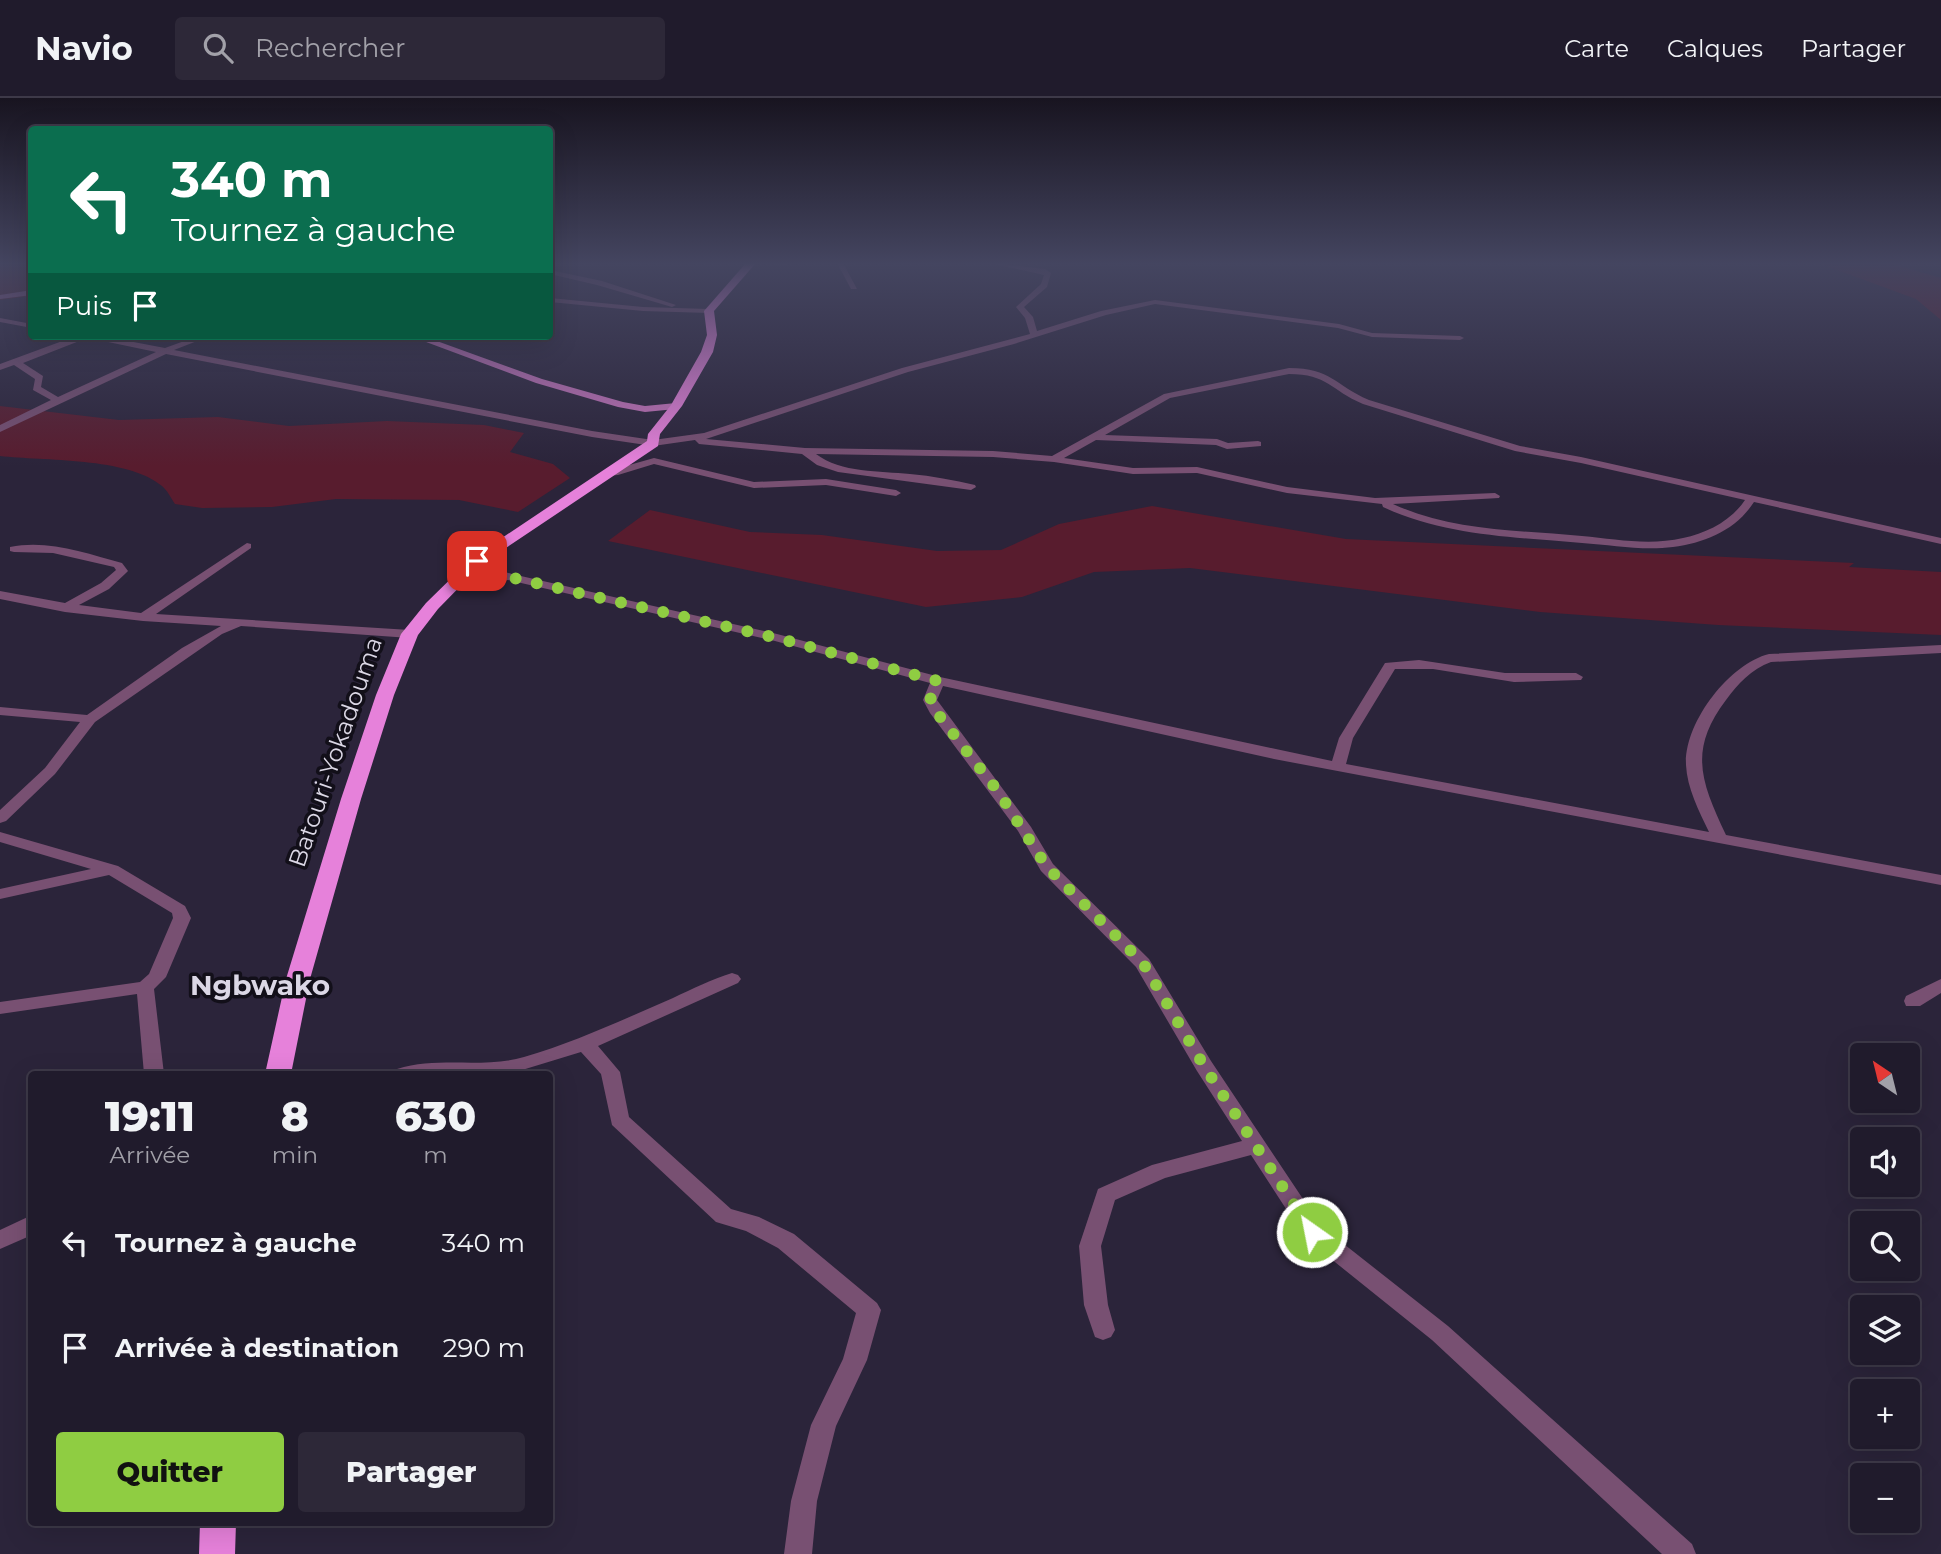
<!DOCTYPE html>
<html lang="fr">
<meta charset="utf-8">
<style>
body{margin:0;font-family:Montserrat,sans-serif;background:#2d2838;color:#f1f3f6;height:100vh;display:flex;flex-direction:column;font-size:26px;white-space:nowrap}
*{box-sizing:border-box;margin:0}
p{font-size:23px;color:#a2a1a9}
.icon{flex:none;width:38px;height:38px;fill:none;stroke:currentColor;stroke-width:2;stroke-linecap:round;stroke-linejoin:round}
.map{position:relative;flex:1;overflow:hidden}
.panel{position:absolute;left:28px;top:973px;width:525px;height:455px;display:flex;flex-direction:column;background:#201b2c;border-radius:7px;box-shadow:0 7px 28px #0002,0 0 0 2px #3d3948}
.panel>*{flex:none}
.guide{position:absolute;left:28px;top:28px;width:525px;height:214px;border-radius:7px;box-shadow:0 7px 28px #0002,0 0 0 2px #3d3948;background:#0b6e4f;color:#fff;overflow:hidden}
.needle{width:46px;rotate:325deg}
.buttons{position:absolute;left:1850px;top:945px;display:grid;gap:14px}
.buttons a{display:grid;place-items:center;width:70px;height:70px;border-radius:7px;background:#201b2c;box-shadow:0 7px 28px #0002,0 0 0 2px #3d3948;font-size:35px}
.pin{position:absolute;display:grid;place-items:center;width:60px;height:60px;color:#fff;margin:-30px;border-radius:14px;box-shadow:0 4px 10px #0006}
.me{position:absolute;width:77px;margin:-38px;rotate:327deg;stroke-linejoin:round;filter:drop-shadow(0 0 5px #0008)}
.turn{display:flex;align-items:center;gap:24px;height:147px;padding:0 28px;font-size:32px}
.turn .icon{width:91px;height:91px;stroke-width:2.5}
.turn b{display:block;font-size:49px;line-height:60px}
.then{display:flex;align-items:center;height:66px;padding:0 28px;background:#0003;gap:14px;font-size:26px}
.eta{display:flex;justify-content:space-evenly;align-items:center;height:119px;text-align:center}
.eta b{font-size:42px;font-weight:800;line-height:49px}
.button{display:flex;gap:14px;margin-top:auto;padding:14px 28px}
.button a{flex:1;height:80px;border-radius:7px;background:#8fcd42;color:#111;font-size:28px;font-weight:800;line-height:80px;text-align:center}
.button a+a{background:#2d2838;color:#f1f3f6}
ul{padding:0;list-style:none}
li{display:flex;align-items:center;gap:21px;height:105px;padding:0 28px}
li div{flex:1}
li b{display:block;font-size:26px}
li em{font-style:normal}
header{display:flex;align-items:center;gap:42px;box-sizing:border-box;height:98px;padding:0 35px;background:#201b2c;border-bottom:2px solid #3d3948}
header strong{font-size:33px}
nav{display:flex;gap:38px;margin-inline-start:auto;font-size:24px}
.search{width:490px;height:63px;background:#2d2838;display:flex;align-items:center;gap:18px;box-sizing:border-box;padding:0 24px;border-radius:7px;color:#a2a1a9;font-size:26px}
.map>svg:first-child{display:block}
.green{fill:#581c2e}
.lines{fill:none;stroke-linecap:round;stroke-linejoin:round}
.street{fill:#785072;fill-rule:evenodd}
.secondary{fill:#a5649c;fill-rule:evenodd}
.primary{fill:#c774bc;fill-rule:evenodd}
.highway{fill:#e681da;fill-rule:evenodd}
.route{stroke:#8fcd42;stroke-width:12;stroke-dasharray:0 21.6}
.labels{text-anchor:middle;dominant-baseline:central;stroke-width:7;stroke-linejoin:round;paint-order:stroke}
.street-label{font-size:24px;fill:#dbd7e5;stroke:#120f19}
.quarter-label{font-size:28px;font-weight:bold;fill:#dbd7e5;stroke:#120f19}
</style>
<header>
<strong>Navio</strong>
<div class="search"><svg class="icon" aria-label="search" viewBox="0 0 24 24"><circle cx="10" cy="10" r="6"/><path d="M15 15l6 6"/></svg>Rechercher</div>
<nav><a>Carte</a><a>Calques</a><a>Partager</a></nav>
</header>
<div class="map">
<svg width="1941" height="1456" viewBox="0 0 1941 1456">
<rect width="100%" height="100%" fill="#2b243a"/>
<g class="green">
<polygon points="0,165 31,165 31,198 0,202"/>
<polygon points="1818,165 1889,165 1941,180 1941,222 1916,201"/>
<path d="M0,308L119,322L218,319L289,328L387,323L484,327L524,335L510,354L553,366L570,380L518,414L459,402L336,401L272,409L202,410L175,406C171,400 167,392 162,388C128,359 43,363 0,358Z"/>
<polygon points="1152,408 1346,441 1854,465 1849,469 1941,474 1941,537 1718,527 1540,514 1190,470 1094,474 1022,499 926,509 608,443 650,412 750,434 822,437 937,453 1001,452 1059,426"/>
</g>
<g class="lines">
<g class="street">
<polygon points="748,165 789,165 786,167"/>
<polygon points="837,165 843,165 857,191 851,191"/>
<path d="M990,165L1045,171L1051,175L1047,189L1024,209L1033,219L1037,233L1101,213L1155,202L1339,226L1372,235L1460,238L1464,240L1460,242L1372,239L1338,230L1155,206L1106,217L1014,246L908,274L706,341L805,350L993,353L1052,358L1164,296L1289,270C1332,270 1334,287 1369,302L1520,348L1581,359L1941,440V446L1754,404C1736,432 1705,445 1673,449C1643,453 1612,447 1582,445C1514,439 1446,438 1383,409L1382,406L1287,395L1197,375L1133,376L1054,364L993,359L816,356C841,375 880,373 910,376C932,378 954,382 975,387L976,389L971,392L838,374L817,367L802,356L699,346L695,342L653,348L592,339L166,256L0,334V327L51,302L33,292L35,281L14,267L0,272V266L76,238H102L165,250L198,238H210L174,252L592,333L653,342L704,335L902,270L1030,236L1025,220L1016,209L1041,186L1044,177ZM87,240H89L156,254L58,299L41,289L43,278L23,265ZM1289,276C1328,276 1330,292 1363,306L1515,353L1581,365L1745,402C1731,423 1707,435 1683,440C1649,448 1615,441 1582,438C1517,432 1452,433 1393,406L1499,400L1500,398L1495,395L1375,400L1287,389L1197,369L1133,370L1064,360L1096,342L1216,347L1227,351L1261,348V344L1258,343L1228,345L1217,341L1105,337L1170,300Z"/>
<polygon points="550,172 602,183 676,207 672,209 597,187 550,176"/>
<polygon points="550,200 643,209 709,211 713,213 709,215 643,213 550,204"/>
<polygon points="0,220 32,226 32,230 0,224"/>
<polygon points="654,360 754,384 826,381 896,392 901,395 896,398 826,387 754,390 654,366 618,377 606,378 601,375"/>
<path d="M247,445L251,446V450L156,516L410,532L416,536L410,540L241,528L222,536L95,624L55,676L6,723L0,725V712L45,670L80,624L0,617V609L87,617L182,550L221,528L143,523L65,514L0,501V493L65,505L101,485L116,472L114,469L53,455L14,454L10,453V449C47,441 86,455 122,465L128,473L126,475L109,491L79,507L141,515Z"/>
<path d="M477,460L492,470L512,476L777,536L940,579L1332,663L1339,640L1385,565L1419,562L1505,575H1576L1583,579L1581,582L1514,584L1433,571H1395L1353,640L1346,666L1709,734C1699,713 1687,690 1686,667C1684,625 1729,566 1769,556L1941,547V555L1771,564C1751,571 1738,586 1726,602C1688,652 1701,684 1726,737L1941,777V787L1274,661L943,588L937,602L1031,729L1053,766L1149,861L1211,963L1321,1128L1448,1228L1692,1446L1696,1456H1662L1432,1242L1305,1140L1251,1057L1165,1080L1115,1102L1101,1148L1108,1207L1115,1232L1111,1239L1103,1242L1095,1239L1084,1207L1079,1148L1098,1091L1152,1067L1242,1043L1197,973L1136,869L1041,773L1018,733L930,615L923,602L930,585L775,543L508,482L448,490V484L493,477L484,474L473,465V461Z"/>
<polygon points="0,734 118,768 185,808 191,820 166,879 154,891 164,976 144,976 137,896 0,916 0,904 140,884 149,876 173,820 172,815 109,777 0,801 0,791 91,771 0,744"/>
<path d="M732,875L738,877L741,881L738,885L598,948L620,974L629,1019L731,1111L759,1119L794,1136L877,1205L881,1212L867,1262L836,1328L817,1403L812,1456H784L791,1403L811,1327L843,1261L856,1215L778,1150L746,1133L716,1124L612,1027L601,976L581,954L509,976H394L397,971C439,958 483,971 524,959C576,944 624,921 673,900C692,891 712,881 732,875Z"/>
<polygon points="1941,881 1941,895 1920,908 1906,908 1904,903 1906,898"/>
<polygon points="32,1117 32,1137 0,1151 0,1132"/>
</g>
<polygon class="secondary" points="32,192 32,197 0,201 0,197"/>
<polygon class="primary" points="410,238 423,238 542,281 623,304 645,308 676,305 681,308 676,311 645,314 618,309 536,285"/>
<g class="highway">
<polygon points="746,165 756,165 714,213 717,237 713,254 682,308 660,336 658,348 482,466 438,511 418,537 394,597 361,701 310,881 291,976 265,976 286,881 341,701 376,597 401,536 426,505 472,460 647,343 648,336 671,307 701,254 707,237 704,213"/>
<polygon points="200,1424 236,1424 235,1456 199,1456"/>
</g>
</g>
<linearGradient id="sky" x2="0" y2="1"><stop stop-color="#181420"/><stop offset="0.45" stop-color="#444560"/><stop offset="1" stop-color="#444560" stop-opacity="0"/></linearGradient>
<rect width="1941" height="368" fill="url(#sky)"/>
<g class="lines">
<polyline class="route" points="477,463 488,472 509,479 777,540 938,583 930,602 937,615 997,692 1047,769 1143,865 1204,968 1312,1134"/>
</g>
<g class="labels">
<g class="street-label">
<text transform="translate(335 654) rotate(-71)">Batouri-Yokadouma</text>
</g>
<g class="quarter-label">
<text x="260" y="887">Ngbwako</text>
</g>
</g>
</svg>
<div class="buttons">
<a><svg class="needle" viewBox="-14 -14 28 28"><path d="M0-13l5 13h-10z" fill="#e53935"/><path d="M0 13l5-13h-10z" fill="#a2a1a9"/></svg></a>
<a><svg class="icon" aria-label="sound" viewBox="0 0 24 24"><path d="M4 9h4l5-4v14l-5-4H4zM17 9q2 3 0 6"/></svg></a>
<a><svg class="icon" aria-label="search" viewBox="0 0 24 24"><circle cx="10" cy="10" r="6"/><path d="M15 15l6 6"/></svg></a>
<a><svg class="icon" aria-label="layers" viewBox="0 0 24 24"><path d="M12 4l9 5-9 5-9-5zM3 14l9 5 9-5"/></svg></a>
<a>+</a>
<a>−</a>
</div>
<div class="pin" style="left:477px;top:463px;background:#d93025"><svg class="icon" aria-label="arrive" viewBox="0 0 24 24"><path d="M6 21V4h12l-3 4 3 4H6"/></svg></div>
<svg class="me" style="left:1312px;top:1134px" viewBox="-20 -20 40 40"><circle r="17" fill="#8fcd42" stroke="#fff" stroke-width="3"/><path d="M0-11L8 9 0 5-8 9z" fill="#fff"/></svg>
<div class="guide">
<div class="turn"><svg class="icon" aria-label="left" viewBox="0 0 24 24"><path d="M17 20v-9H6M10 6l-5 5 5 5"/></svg><div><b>340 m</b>Tournez à gauche</div></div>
<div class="then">Puis<svg class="icon" aria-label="arrive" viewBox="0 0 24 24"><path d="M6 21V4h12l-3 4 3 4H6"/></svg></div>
</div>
<section class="panel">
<div class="eta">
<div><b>19:11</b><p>Arrivée</p></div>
<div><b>8</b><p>min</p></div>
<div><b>630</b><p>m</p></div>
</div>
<ul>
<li><svg class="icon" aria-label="left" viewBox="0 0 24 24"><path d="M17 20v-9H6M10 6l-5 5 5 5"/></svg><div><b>Tournez à gauche</b></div><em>340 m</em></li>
<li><svg class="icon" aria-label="arrive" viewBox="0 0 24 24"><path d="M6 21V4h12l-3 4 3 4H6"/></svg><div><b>Arrivée à destination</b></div><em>290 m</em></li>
</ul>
<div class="button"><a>Quitter</a><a>Partager</a></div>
</section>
</div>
